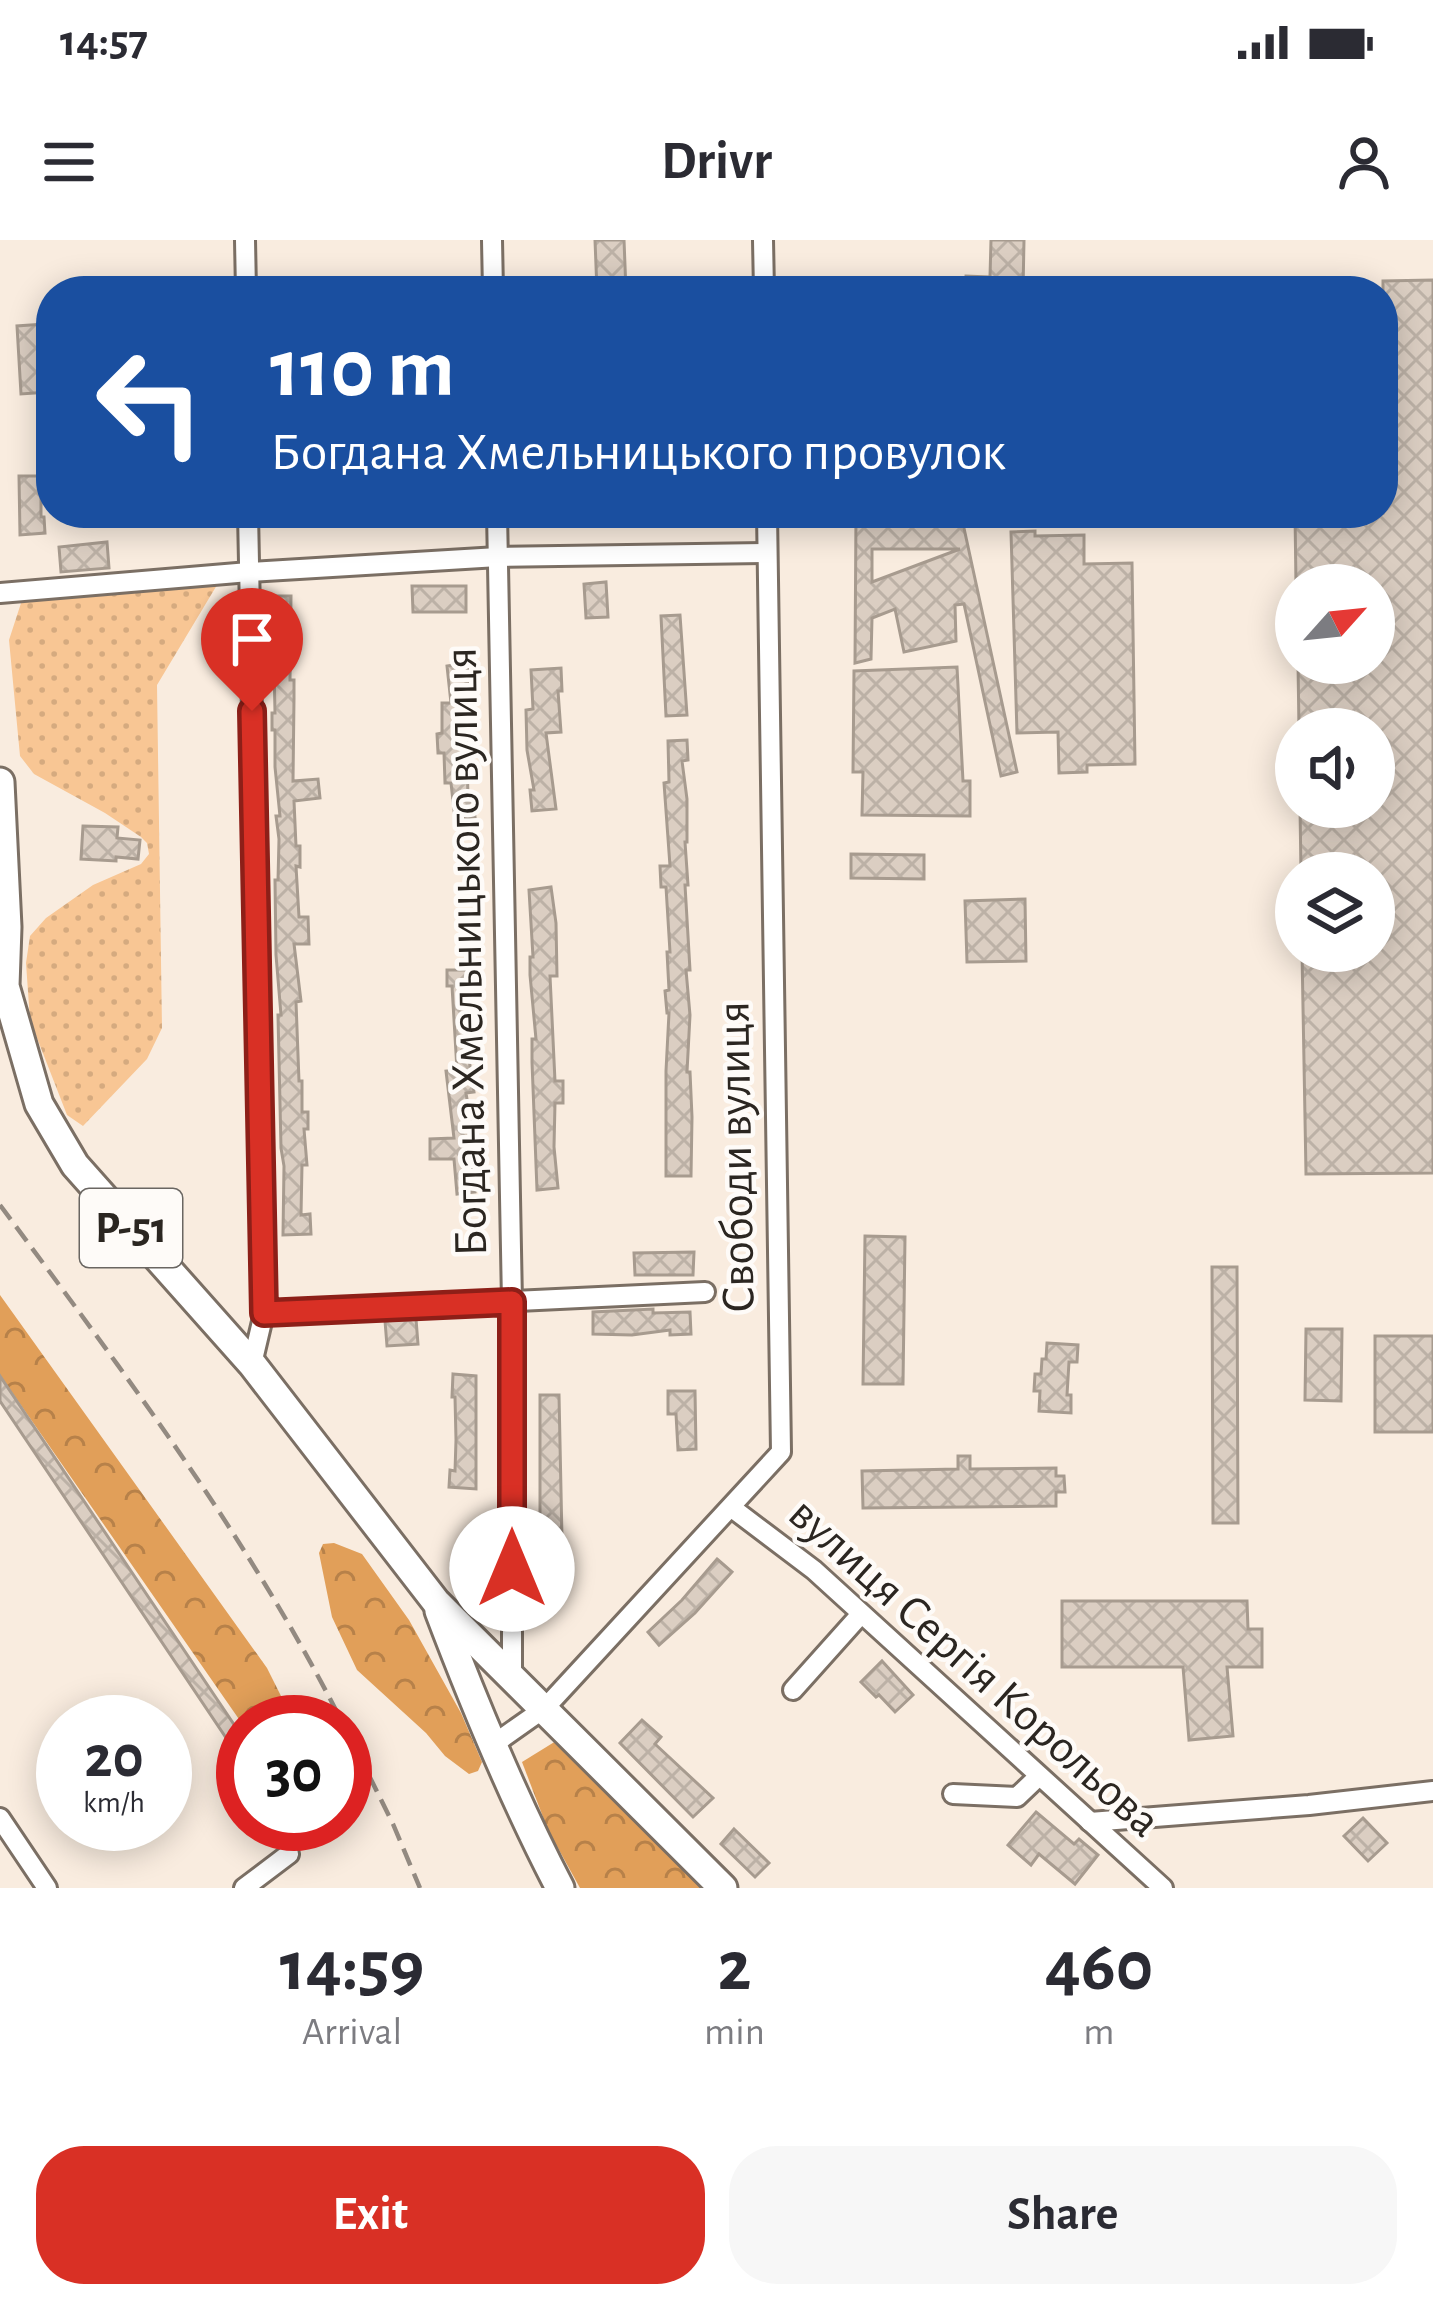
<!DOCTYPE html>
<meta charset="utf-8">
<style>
body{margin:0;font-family:"Alegreya Sans",sans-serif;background:#f7f7f7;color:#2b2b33;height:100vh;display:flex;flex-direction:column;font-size:45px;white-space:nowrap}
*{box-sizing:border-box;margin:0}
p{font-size:39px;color:#7c7c81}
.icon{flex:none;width:66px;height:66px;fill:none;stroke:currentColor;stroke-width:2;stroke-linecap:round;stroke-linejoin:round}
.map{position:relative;height:1648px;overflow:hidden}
.details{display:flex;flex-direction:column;background:#fff;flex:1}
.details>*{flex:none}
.hud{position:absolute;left:36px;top:36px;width:1362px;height:252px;border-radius:48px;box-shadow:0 6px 30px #0003;background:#1a4fa0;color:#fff;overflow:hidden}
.needle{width:78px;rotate:63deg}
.tools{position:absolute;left:1275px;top:324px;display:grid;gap:24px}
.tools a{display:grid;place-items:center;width:120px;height:120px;border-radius:50%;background:#fff;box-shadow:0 6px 30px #0003;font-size:60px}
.speed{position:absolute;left:36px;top:1455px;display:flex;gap:24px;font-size:60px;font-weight:700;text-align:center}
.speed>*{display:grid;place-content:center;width:156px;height:156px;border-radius:50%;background:#fff;box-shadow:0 6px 30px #0003;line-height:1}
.speed small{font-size:30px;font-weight:400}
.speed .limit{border:18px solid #d22;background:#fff;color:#111}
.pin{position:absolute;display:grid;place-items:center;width:102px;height:102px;color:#fff;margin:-123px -51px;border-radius:50% 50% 50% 0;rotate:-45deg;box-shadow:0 0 12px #0007}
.pin .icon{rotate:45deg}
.me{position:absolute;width:132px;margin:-66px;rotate:0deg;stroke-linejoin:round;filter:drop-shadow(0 0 9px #0008)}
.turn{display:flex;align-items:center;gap:42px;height:252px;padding:0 36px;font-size:54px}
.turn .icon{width:156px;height:156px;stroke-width:2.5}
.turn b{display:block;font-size:84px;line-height:102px}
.eta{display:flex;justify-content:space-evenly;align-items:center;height:204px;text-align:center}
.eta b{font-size:72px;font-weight:600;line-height:84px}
.action{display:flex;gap:24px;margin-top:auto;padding:24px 36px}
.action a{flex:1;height:138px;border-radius:48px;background:#d93025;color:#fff;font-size:48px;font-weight:600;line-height:138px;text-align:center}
.action a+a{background:#f7f7f7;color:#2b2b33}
.status{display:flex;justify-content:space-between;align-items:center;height:84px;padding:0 60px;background:#fff;direction:ltr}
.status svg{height:33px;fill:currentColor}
header{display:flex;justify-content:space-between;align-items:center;height:156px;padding:0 36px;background:#fff;font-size:54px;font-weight:600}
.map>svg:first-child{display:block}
.grass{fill:url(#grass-dots)}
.forest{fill:url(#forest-crowns)}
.building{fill:url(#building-cross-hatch);stroke:#a79b8f;stroke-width:3;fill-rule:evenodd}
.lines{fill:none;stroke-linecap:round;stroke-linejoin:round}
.street-casing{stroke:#7b6f64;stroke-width:24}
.primary-casing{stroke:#7b6f64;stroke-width:33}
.street{stroke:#fff;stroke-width:18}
.primary{stroke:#fff;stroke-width:27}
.rail{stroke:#938a81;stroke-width:4.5;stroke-dasharray:18 9;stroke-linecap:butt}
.route-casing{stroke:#8d1f18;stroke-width:30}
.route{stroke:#d93025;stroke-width:21}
.labels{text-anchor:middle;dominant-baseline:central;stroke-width:9;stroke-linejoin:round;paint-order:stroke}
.shield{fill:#fefbf8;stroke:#6a6662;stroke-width:3}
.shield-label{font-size:45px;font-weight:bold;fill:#2b2621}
.street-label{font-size:48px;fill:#2b2621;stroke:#fefbf8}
</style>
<div class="status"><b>14:57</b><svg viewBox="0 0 49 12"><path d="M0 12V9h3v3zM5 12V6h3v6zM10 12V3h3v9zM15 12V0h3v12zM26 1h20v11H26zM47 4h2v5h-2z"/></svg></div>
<header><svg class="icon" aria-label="menu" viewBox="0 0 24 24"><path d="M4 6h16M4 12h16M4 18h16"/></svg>Drivr<svg class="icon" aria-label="person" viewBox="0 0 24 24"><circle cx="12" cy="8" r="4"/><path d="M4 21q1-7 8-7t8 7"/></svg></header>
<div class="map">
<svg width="1433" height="1648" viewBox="0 0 1433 1648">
<defs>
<pattern id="grass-dots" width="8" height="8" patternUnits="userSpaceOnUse" patternTransform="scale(3)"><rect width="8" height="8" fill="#f8c694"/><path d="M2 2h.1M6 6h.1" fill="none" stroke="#d5aa7f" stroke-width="1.8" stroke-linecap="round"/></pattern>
<pattern id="forest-crowns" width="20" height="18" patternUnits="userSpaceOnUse" patternTransform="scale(3)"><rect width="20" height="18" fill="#e19f59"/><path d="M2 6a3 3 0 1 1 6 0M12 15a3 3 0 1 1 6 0" fill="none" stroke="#b78149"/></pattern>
<pattern id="building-cross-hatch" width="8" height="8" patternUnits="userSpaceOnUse" patternTransform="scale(3)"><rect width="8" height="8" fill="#dbcec2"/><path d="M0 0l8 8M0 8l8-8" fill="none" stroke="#bcb1a6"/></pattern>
</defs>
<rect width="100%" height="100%" fill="#f9ecdf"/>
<polygon class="grass" points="217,345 157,445 162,788 147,819 83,886 67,875 30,780 26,723 30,696 46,678 93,645 141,624 149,614 147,603 141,597 105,573 34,534 20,516 9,400 22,360"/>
<g class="forest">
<polygon points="0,1055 267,1428 294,1482 243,1482 243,1485 0,1135"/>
<polygon points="334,1303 362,1314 409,1380 461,1473 482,1522 478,1531 469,1534 445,1516 426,1493 357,1430 332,1377 319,1313 323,1304"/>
<polygon points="556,1501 707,1648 580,1648 548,1590 522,1522"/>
</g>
<g class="building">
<polygon points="595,0 624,0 626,51 597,51"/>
<polygon points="991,0 1024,0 1023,51 965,51 966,36 990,37"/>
<polygon points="1433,40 1433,933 1306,934 1302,711 1374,711 1374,633 1301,633 1300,567 1374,567 1374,489 1299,489 1298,423 1374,423 1374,345 1296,345 1295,273 1383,273 1383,41"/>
<polygon points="44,84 48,152 21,154 17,86"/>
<polygon points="19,236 41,236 41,277 44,277 45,293 20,295"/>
<path d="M856,273H943V283L962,279L1017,532L1001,536L964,364L955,365L956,401L904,412L895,369L872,378L871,419L855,423ZM872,309H960L872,342Z"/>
<polygon points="1035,291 1035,296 1084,295 1084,324 1132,323 1135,524 1087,525 1087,532 1059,533 1058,492 1017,493 1011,292"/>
<polygon points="107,302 109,328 61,332 59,307"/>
<polygon points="606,342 608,377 586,378 584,344"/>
<polygon points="412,346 466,346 466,372 413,372"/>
<polygon points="269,356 291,356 290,440 294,440 294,458 293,541 318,539 320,558 294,561 296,606 300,606 300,627 296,626 299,677 308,677 309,704 294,704 301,761 296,762 299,841 302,841 302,872 308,872 308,889 304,889 307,925 302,925 301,975 310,974 311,994 283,995 284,926 281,908 278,775 281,775 276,715 275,640 278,640 279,599 276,576 280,576 275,527 275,490 272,490 272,473 275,473 273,377 270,378"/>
<polygon points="680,375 687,475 666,476 661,376"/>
<polygon points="467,423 470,447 469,480 466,480 468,557 473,557 475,577 455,579 451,543 445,543 444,513 438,513 437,494 442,493 442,463 451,463 447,426"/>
<polygon points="957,427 963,541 970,541 970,576 862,575 863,532 853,532 854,431"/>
<polygon points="561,428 562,451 558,451 561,492 546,493 556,569 532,571 530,550 534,550 527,510 526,470 533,469 531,430"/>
<polygon points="687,500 688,520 682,521 687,559 687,602 685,602 688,645 685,645 690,730 686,730 690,775 687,832 690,832 692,877 691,936 666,936 666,831 669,773 667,773 665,751 669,750 667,712 670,712 666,647 661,647 660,626 670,626 664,543 669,542 668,501"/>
<polygon points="83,586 118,587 117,598 140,600 138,619 116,617 116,621 81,619"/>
<polygon points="851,614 924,615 924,639 851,638"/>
<polygon points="551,647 556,683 557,736 550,736 555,841 563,841 563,863 555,863 554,907 558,948 537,950 532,822 532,799 536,799 530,735 530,717 533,717 529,650"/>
<polygon points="1025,659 1026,721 967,722 965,661"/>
<polygon points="447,730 472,730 474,784 470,785 473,818 469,819 474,852 466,853 473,897 474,918 472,918 475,952 457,954 454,919 430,919 430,899 454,898 446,831 457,830 452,746 447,746"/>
<polygon points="865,996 905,997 903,1144 863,1144"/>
<polygon points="694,1012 693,1035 635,1035 634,1013"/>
<polygon points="1212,1027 1237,1027 1238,1283 1213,1283"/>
<polygon points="653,1069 653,1073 690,1072 691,1094 670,1095 670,1090 632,1095 593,1094 593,1072"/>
<polygon points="416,1079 418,1104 387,1106 385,1081"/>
<polygon points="1306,1089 1342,1089 1341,1161 1305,1160"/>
<rect x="1375" y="1096" width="58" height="96"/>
<polygon points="1047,1103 1078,1105 1077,1122 1069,1122 1067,1155 1071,1155 1071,1173 1039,1171 1040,1151 1034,1151 1035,1134 1041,1134 1042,1119 1046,1119"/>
<polygon points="453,1134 476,1136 476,1249 449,1247 450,1230 455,1231 456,1200 455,1157 452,1157"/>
<polygon points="0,1136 243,1498 243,1523 0,1161"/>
<polygon points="668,1151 695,1151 696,1209 678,1210 676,1174 668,1174"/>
<polygon points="540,1155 559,1155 562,1299 540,1299"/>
<polygon points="958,1216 970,1216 970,1229 1056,1228 1056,1236 1064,1236 1065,1252 1056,1252 1056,1266 863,1268 862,1231 958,1229"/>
<polygon points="717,1319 732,1332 695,1373 659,1405 648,1392 682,1360"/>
<polygon points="1062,1361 1247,1361 1248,1389 1262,1389 1262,1427 1227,1427 1233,1496 1189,1500 1183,1427 1062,1427"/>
<polygon points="882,1421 913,1455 895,1472 879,1455 876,1457 861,1442"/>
<polygon points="642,1480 661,1497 655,1504 713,1558 693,1577 620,1503"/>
<polygon points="1036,1572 1074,1604 1079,1599 1098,1615 1075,1644 1039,1614 1031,1625 1008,1605"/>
<polygon points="1363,1578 1387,1603 1368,1621 1344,1596"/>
<polygon points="734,1589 769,1623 755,1637 721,1604"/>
</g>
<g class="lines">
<g class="street-casing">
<g id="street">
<polyline points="245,0 246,51"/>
<polyline points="492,0 493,51"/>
<polyline points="763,0 764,51"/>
<polyline points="248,273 264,1073 252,1124"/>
<polyline points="497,273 512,1062 512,1437"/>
<polyline points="0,353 249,332 498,317 767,313"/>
<polyline points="264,1073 705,1052"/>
<polyline points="732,1268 814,1330 1163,1648"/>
<polyline points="793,1450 861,1374"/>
<polyline points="491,1506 545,1468 781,1212 767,273"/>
<polyline points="953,1554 1017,1557 1039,1536"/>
<polyline points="0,1578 47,1648"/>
<polyline points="1090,1582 1309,1565 1433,1551"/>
<polyline points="244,1648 289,1614"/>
</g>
</g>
<g class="primary-casing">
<g id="primary">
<polyline points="0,542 7,687 5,746 39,864 75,925 252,1124 436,1362 723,1648"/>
<path d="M439,1371C475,1466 513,1558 560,1648"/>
</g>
</g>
<use href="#street" class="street"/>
<use href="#primary" class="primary"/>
<g class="rail">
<path d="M0,965C123,1131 249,1298 342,1482"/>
<polyline points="345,1487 393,1584 420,1648"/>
</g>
</g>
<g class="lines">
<g class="route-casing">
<polyline id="route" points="252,471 264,1073 512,1062 512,1329"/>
</g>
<use href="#route" class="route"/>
</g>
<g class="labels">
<rect class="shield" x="80" y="949" width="102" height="78" rx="9"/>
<g class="shield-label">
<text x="131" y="988">Р-51</text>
</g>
<g class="street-label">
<text transform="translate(467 712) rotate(-91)">Богдана Хмельницького вулиця</text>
<text transform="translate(737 917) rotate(-91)">Свободи вулиця</text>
<text transform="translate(974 1428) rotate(42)">вулиця Сергія Корольова</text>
</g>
</g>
</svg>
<div class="tools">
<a><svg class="needle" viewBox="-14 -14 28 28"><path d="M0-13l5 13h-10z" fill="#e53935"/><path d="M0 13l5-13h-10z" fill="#7c7c81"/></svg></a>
<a><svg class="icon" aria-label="sound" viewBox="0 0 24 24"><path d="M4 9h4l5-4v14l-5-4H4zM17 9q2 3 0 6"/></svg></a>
<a><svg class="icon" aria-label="layers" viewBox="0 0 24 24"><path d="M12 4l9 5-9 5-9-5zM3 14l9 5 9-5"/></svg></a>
</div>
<div class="speed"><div>20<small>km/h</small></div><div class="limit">30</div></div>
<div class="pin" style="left:252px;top:471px;background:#d93025"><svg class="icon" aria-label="arrive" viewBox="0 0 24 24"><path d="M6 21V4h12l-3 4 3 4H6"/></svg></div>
<svg class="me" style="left:512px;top:1329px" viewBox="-20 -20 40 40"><circle r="19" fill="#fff"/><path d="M0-13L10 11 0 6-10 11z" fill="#d93025"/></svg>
<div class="hud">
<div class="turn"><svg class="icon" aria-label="left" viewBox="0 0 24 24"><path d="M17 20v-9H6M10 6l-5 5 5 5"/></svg><div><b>110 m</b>Богдана Хмельницького провулок</div></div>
</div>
</div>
<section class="details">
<div class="eta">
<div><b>14:59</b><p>Arrival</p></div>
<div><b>2</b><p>min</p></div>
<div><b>460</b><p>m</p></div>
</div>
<div class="action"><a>Exit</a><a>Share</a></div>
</section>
